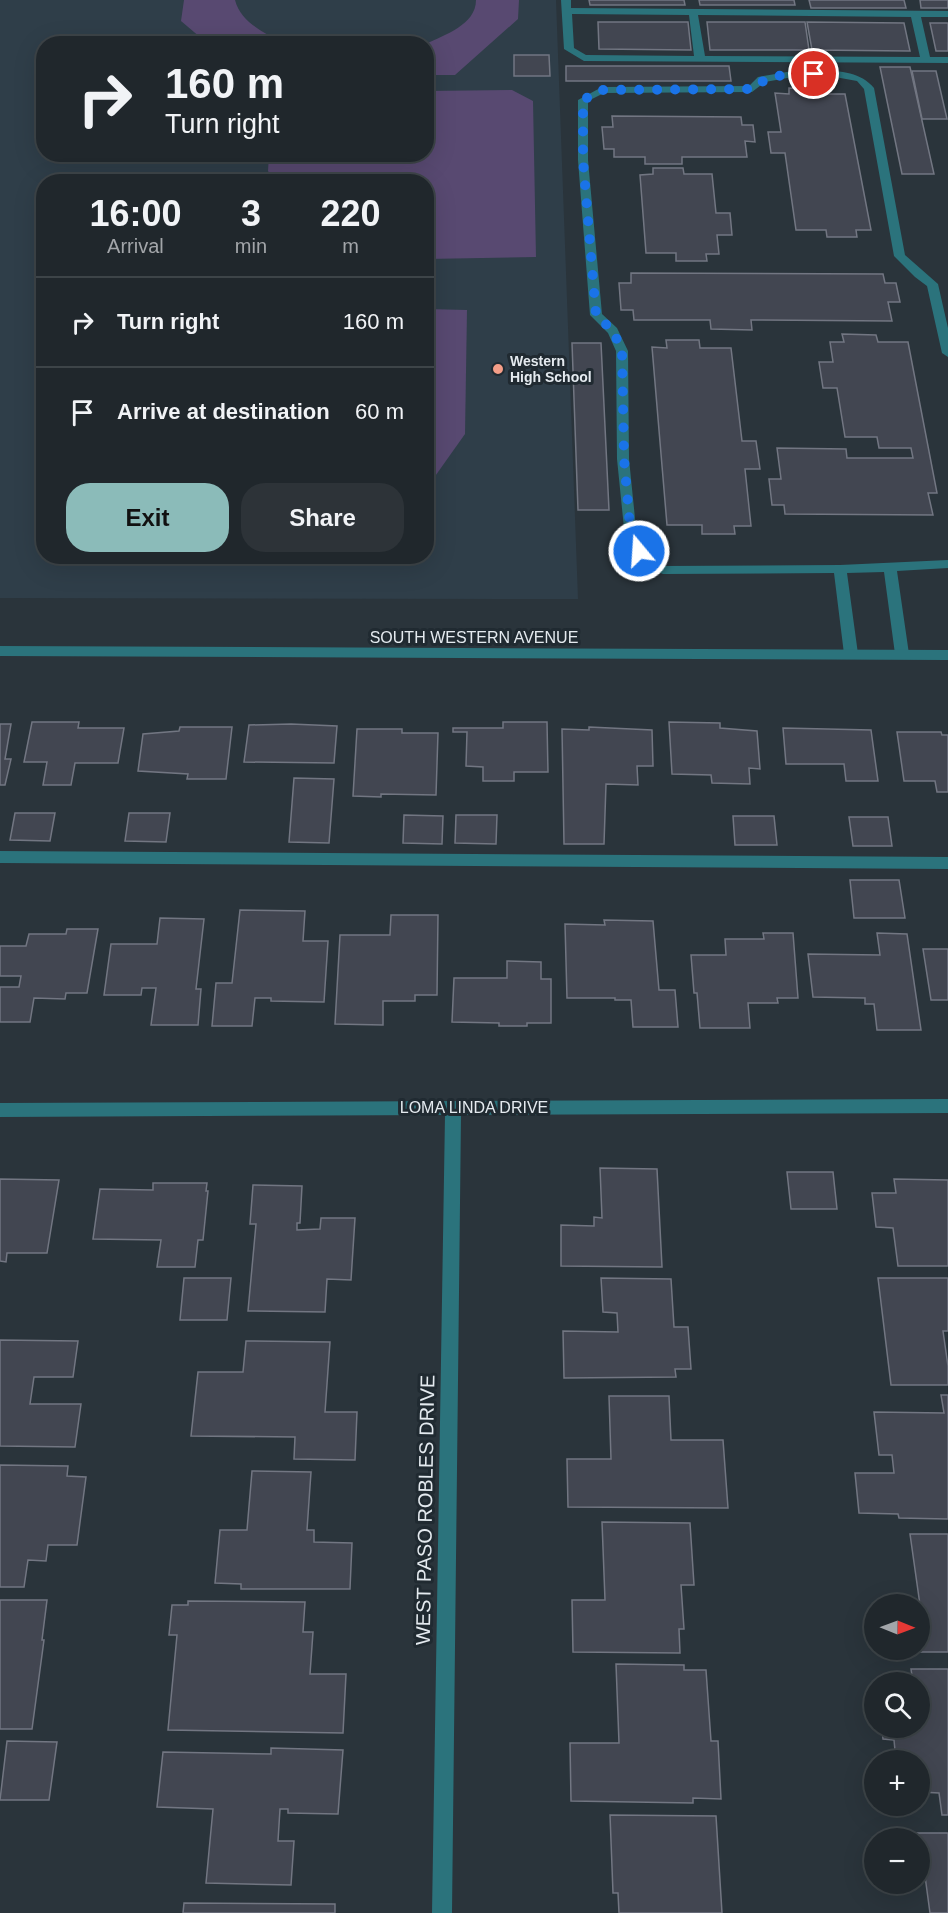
<!DOCTYPE html>
<meta charset="utf-8">
<style>
body{margin:0;font-family:Helvetica,sans-serif;background:#2d3338;color:#f1f3f6;height:100vh;display:flex;flex-direction:column;font-size:22px;white-space:nowrap}
*{box-sizing:border-box;margin:0}
p{font-size:20px;color:#a2a5a9}
.icon{flex:none;width:33px;height:33px;fill:none;stroke:currentColor;stroke-width:2;stroke-linecap:round;stroke-linejoin:round}
.map{position:relative;flex:1;overflow:hidden}
.sheet{position:absolute;left:36px;top:174px;width:398px;height:390px;display:flex;flex-direction:column;background:#20272c;border-radius:24px;box-shadow:0 6px 24px #0002,0 0 0 2px #3d4448}
.sheet>*{flex:none}
.hud{position:absolute;left:36px;top:36px;width:398px;height:126px;border-radius:24px;box-shadow:0 6px 24px #0002,0 0 0 2px #3d4448;background:#20272c;color:#f1f3f6;overflow:hidden}
.needle{width:39px;rotate:91deg}
.controls{position:absolute;left:864px;top:1594px;display:grid;gap:12px}
.controls a{display:grid;place-items:center;width:66px;height:66px;border-radius:50%;background:#20272c;box-shadow:0 6px 24px #0002,0 0 0 2px #3d4448;font-size:30px}
.pin{position:absolute;display:grid;place-items:center;width:51px;height:51px;color:#fff;margin:-26px;border:3px solid #fff;border-radius:50%;box-shadow:0 2px 6px #0007}
.me{position:absolute;width:66px;margin:-33px;rotate:342deg;stroke-linejoin:round;filter:drop-shadow(0 0 4px #0008)}
.turn{display:flex;align-items:center;gap:21px;height:126px;padding:0 30px;font-size:27px}
.turn .icon{width:78px;height:78px;stroke-width:2.5}
.turn b{display:block;font-size:42px;line-height:51px}
.eta{display:flex;justify-content:space-evenly;align-items:center;height:102px;text-align:center}
.eta b{font-size:36px;font-weight:700;line-height:42px}
.cta{display:flex;gap:12px;margin-top:auto;padding:12px 30px}
.cta a{flex:1;height:69px;border-radius:24px;background:#8bbbb9;color:#111;font-size:24px;font-weight:700;line-height:69px;text-align:center}
.cta a+a{background:#2d3338;color:#f1f3f6}
ul{padding:0;list-style:none}
li{display:flex;align-items:center;gap:18px;height:90px;padding:0 30px;border-top:2px solid #3d4448}
li div{flex:1}
li b{display:block;font-size:22px}
li em{font-style:normal}
.map>svg:first-child{display:block}
.built{fill:#2f3e49;fill-rule:evenodd}
.green{fill:#584971}
.building{fill:#424651;stroke:#727682;stroke-width:1.5}
.lines{fill:none;stroke-linecap:round;stroke-linejoin:round}
.service{fill:#2b737c;fill-rule:evenodd}
.minor{fill:#2b737c;fill-rule:evenodd}
.tertiary{fill:#2b737c;fill-rule:evenodd}
.route{stroke:#1a73e8;stroke-width:10;stroke-dasharray:0 18}
.poi-dot{fill:#f49e88;stroke:#202a31;stroke-width:2}
.labels{text-anchor:middle;dominant-baseline:central;stroke-width:6;stroke-linejoin:round;paint-order:stroke}
.far-poi-label{font-size:14px;font-weight:bold;fill:#e4eaef;stroke:#202a31;text-anchor:start}
.street-label{font-size:16px;fill:#e4eaef;stroke:#202a31}
.near-street-label{font-size:20px;fill:#e4eaef;stroke:#202a31}
</style>
<div class="map">
<svg width="948" height="1913" viewBox="0 0 948 1913">
<rect width="100%" height="100%" fill="#2a343b"/>
<path class="built" d="M0,0H556L578,599L0,598ZM44,44H426V154H44ZM44,182H426V556H44Z"/>
<g class="green">
<path d="M184,0H235C241,23 264,32 283,43H207L181,21Z"/>
<path d="M476,0H519L518,19L455,75H426V44C444,35 476,25 476,0Z"/>
<polygon points="512,90 533,101 536,257 426,259 426,182 275,181 268,171 269,155 426,154 426,91"/>
<polygon points="426,309 467,310 465,434 426,489"/>
</g>
<g class="building">
<polygon points="589,0 684,0 685,5 590,5"/>
<polygon points="699,0 794,0 795,5 700,5"/>
<polygon points="809,0 904,0 906,8 811,8"/>
<polygon points="920,0 948,0 948,8 921,8"/>
<polygon points="598,22 688,22 691,50 599,49"/>
<polygon points="707,22 805,22 809,50 710,50"/>
<polygon points="807,22 904,23 910,51 812,50"/>
<polygon points="930,23 948,23 948,51 936,51"/>
<polygon points="514,55 549,55 550,76 514,76"/>
<polygon points="566,66 729,66 731,81 566,81"/>
<polygon points="880,67 910,67 934,174 902,174"/>
<polygon points="912,71 936,71 947,119 922,119"/>
<polygon points="789,88 818,89 818,94 845,94 871,230 856,230 857,237 827,237 826,230 796,230 785,153 771,153 768,132 781,132 775,93 789,94"/>
<polygon points="612,116 741,117 742,125 753,125 755,142 745,141 747,157 682,157 682,164 645,164 645,157 614,157 614,149 604,149 602,127 613,127"/>
<polygon points="653,168 683,168 684,174 712,174 716,213 730,213 732,235 717,235 719,254 706,254 707,261 676,261 676,253 646,253 640,175 653,174"/>
<polygon points="631,273 883,274 885,283 896,283 900,302 888,302 892,321 751,320 752,330 711,329 710,320 634,320 633,310 621,310 619,283 631,283"/>
<polygon points="842,334 876,335 878,342 908,342 937,493 928,493 933,515 785,514 784,505 772,505 769,479 781,479 777,448 846,449 847,458 913,458 911,448 879,448 877,437 845,437 837,388 823,388 819,362 833,362 830,342 844,342"/>
<polygon points="666,340 699,340 700,348 731,348 742,441 756,441 760,469 745,469 751,526 734,526 735,534 702,534 702,525 667,525 652,347 667,348"/>
<polygon points="572,343 601,343 609,510 578,510"/>
<polygon points="32,722 79,722 78,728 124,728 118,763 75,763 71,785 43,785 47,762 24,762"/>
<polygon points="503,722 547,722 548,772 514,772 514,781 483,781 483,767 466,766 467,732 453,732 453,728 503,728"/>
<polygon points="669,722 720,723 720,728 757,731 760,769 749,768 750,784 712,783 711,775 672,774"/>
<polygon points="0,724 11,724 5,759 11,759 5,785 0,785"/>
<polygon points="291,724 337,726 334,763 244,762 249,725"/>
<polygon points="180,727 232,727 226,779 187,779 188,774 138,771 143,734 179,731"/>
<polygon points="589,727 652,730 653,766 637,766 638,785 606,784 604,844 564,844 562,729 589,730"/>
<polygon points="783,728 871,730 878,781 846,781 844,764 786,764"/>
<polygon points="357,729 402,729 402,733 438,733 436,795 381,794 381,797 353,796"/>
<polygon points="897,732 941,732 942,735 948,735 948,792 937,792 935,781 904,781"/>
<polygon points="294,778 334,779 329,843 289,842"/>
<polygon points="15,813 55,813 50,841 10,840"/>
<polygon points="129,813 170,813 166,842 125,841"/>
<polygon points="404,815 443,816 442,844 403,843"/>
<polygon points="456,815 497,815 496,844 455,843"/>
<polygon points="733,816 774,816 777,845 735,845"/>
<polygon points="849,817 888,817 892,846 853,846"/>
<polygon points="850,880 899,880 905,918 854,918"/>
<polygon points="240,910 305,911 303,941 328,941 324,1002 271,1001 271,998 255,998 252,1026 212,1026 216,983 232,983"/>
<polygon points="391,915 438,915 437,995 415,995 415,1001 383,1001 383,1025 335,1024 340,935 390,935"/>
<polygon points="160,918 204,919 196,989 201,989 198,1025 151,1025 156,988 142,988 141,995 104,995 111,944 157,944"/>
<polygon points="604,920 653,921 659,990 675,990 678,1027 633,1027 631,1000 615,1000 615,998 567,998 565,924 605,925"/>
<polygon points="67,929 98,929 87,993 66,993 65,999 34,998 30,1022 0,1022 0,987 19,987 21,976 0,976 0,946 26,946 29,934 66,934"/>
<polygon points="763,933 793,933 798,998 777,998 778,1003 748,1003 750,1028 700,1028 697,993 694,993 691,955 726,955 725,939 764,939"/>
<polygon points="877,933 907,934 921,1030 877,1030 874,1004 865,1004 865,998 813,997 808,954 880,955"/>
<polygon points="923,949 948,949 948,1000 931,1000"/>
<polygon points="507,961 541,962 541,979 551,979 551,1023 527,1023 527,1026 499,1026 499,1023 452,1022 454,978 507,978"/>
<polygon points="600,1168 657,1169 662,1267 561,1266 561,1225 594,1226 594,1217 602,1218"/>
<polygon points="787,1172 833,1172 837,1209 791,1209"/>
<polygon points="0,1179 59,1180 47,1253 7,1253 6,1262 0,1261"/>
<polygon points="894,1179 948,1180 948,1266 898,1266 893,1228 876,1227 872,1193 896,1193"/>
<polygon points="153,1183 207,1183 206,1191 208,1191 203,1240 198,1240 195,1267 157,1267 161,1240 93,1239 100,1189 153,1190"/>
<polygon points="253,1185 302,1186 300,1223 297,1223 297,1230 320,1229 321,1218 355,1218 351,1280 327,1279 325,1312 248,1311 256,1224 250,1224"/>
<polygon points="184,1278 231,1278 227,1320 180,1320"/>
<polygon points="601,1278 671,1279 674,1327 688,1327 691,1369 675,1369 676,1377 564,1378 563,1331 618,1332 617,1313 603,1312"/>
<polygon points="878,1278 948,1278 948,1331 943,1331 948,1366 948,1385 891,1385"/>
<polygon points="0,1340 78,1341 73,1377 34,1377 30,1404 81,1404 75,1447 0,1446"/>
<polygon points="246,1341 330,1342 325,1412 357,1412 355,1460 294,1459 295,1437 191,1436 198,1372 243,1372"/>
<polygon points="941,1395 948,1395 948,1519 899,1518 898,1514 859,1513 855,1473 894,1473 892,1455 879,1455 874,1412 944,1413"/>
<polygon points="609,1396 669,1396 671,1440 723,1440 728,1508 568,1507 567,1459 611,1459"/>
<polygon points="0,1465 68,1466 67,1476 86,1477 77,1545 48,1545 46,1561 28,1560 24,1587 0,1587"/>
<polygon points="252,1471 311,1472 307,1530 314,1530 314,1542 352,1543 350,1589 241,1589 241,1584 215,1583 220,1530 247,1530"/>
<polygon points="602,1522 690,1523 694,1585 681,1585 684,1629 679,1629 680,1653 573,1652 572,1600 605,1600"/>
<polygon points="910,1534 948,1534 948,1652 894,1652 920,1650 920,1605"/>
<polygon points="0,1600 47,1600 42,1640 44,1640 32,1729 0,1729"/>
<polygon points="188,1601 305,1602 303,1632 313,1632 310,1674 346,1674 343,1733 168,1730 177,1635 169,1635 172,1605 188,1605"/>
<polygon points="616,1664 684,1665 684,1670 706,1670 711,1741 718,1741 721,1799 693,1798 693,1803 571,1801 570,1743 619,1743"/>
<polygon points="911,1669 948,1669 948,1815 942,1815 939,1793 920,1792 920,1761 896,1761 894,1740 883,1739 882,1728 920,1728 920,1683 913,1683"/>
<polygon points="7,1741 57,1742 49,1800 0,1800"/>
<polygon points="271,1748 343,1750 338,1814 288,1813 288,1809 280,1809 278,1841 294,1841 291,1885 206,1883 213,1809 157,1807 163,1752 271,1754"/>
<polygon points="610,1815 716,1816 722,1913 619,1913 618,1893 613,1893"/>
<polygon points="914,1833 948,1833 948,1913 930,1913 925,1876 920,1876 920,1839 914,1839"/>
<polygon points="184,1903 335,1904 335,1913 183,1913"/>
</g>
<g class="lines">
<g class="service">
<path d="M561,0H571V8L948,11V17H921L930,57H948V63L584,61L564,49ZM572,14L689,15L694,56L586,55L574,48ZM698,15L911,17L920,57L705,56Z"/>
<path d="M793,71C820,71 856,66 874,88L905,255L938,284L948,328V357L942,353L927,286L915,277L894,256L864,89L857,81L835,77H793L765,82L752,92L604,93L588,101V160L602,314L617,328L628,351L629,459L637,538L652,560L665,566L840,565L948,560V568L897,571L909,654L902,659L895,654L884,572L847,573L858,654L851,659L844,654L834,573L663,574L642,566L625,538L617,459L616,351L608,333L590,315L578,160V100L602,87L749,86L758,77Z"/>
<polygon points="0,851 948,857 948,869 0,863"/>
</g>
<polygon class="minor" points="948,1099 948,1113 461,1115 452,1913 432,1913 445,1115 0,1117 0,1103"/>
<polygon class="tertiary" points="0,646 948,650 948,660 0,656"/>
</g>
<g class="lines">
<path class="route" d="M639,551L631,538L624,459L622,351L613,331L596,315L583,160V100L602,90L752,89C769,73 792,74 814,74"/>
</g>
<circle class="poi-dot" cx="498" cy="369" r="6"/>
<g class="labels">
<g class="far-poi-label">
<text x="510" y="361">Western<tspan x="510" dy="16">High School</tspan></text>
</g>
<g class="street-label">
<text x="474" y="637">SOUTH WESTERN AVENUE</text>
<text x="474" y="1107">LOMA LINDA DRIVE</text>
</g>
<g class="near-street-label">
<text transform="translate(425 1510) rotate(-89)">WEST PASO ROBLES DRIVE</text>
</g>
</g>
</svg>
<div class="controls">
<a><svg class="needle" viewBox="-14 -14 28 28"><path d="M0-13l5 13h-10z" fill="#e53935"/><path d="M0 13l5-13h-10z" fill="#a2a5a9"/></svg></a>
<a><svg class="icon" aria-label="search" viewBox="0 0 24 24"><circle cx="10" cy="10" r="6"/><path d="M15 15l6 6"/></svg></a>
<a>+</a>
<a>−</a>
</div>
<div class="pin" style="left:814px;top:74px;background:#d93025"><svg class="icon" aria-label="arrive" viewBox="0 0 24 24"><path d="M6 21V4h12l-3 4 3 4H6"/></svg></div>
<svg class="me" style="left:639px;top:551px" viewBox="-20 -20 40 40"><circle r="17" fill="#1a73e8" stroke="#fff" stroke-width="3"/><path d="M0-11L8 9 0 5-8 9z" fill="#fff"/></svg>
<div class="hud">
<div class="turn"><svg class="icon" aria-label="right" viewBox="0 0 24 24"><path d="M7 20v-9h11M14 6l5 5-5 5"/></svg><div><b>160 m</b>Turn right</div></div>
</div>
<section class="sheet">
<div class="eta">
<div><b>16:00</b><p>Arrival</p></div>
<div><b>3</b><p>min</p></div>
<div><b>220</b><p>m</p></div>
</div>
<ul>
<li><svg class="icon" aria-label="right" viewBox="0 0 24 24"><path d="M7 20v-9h11M14 6l5 5-5 5"/></svg><div><b>Turn right</b></div><em>160 m</em></li>
<li><svg class="icon" aria-label="arrive" viewBox="0 0 24 24"><path d="M6 21V4h12l-3 4 3 4H6"/></svg><div><b>Arrive at destination</b></div><em>60 m</em></li>
</ul>
<div class="cta"><a>Exit</a><a>Share</a></div>
</section>
</div>
